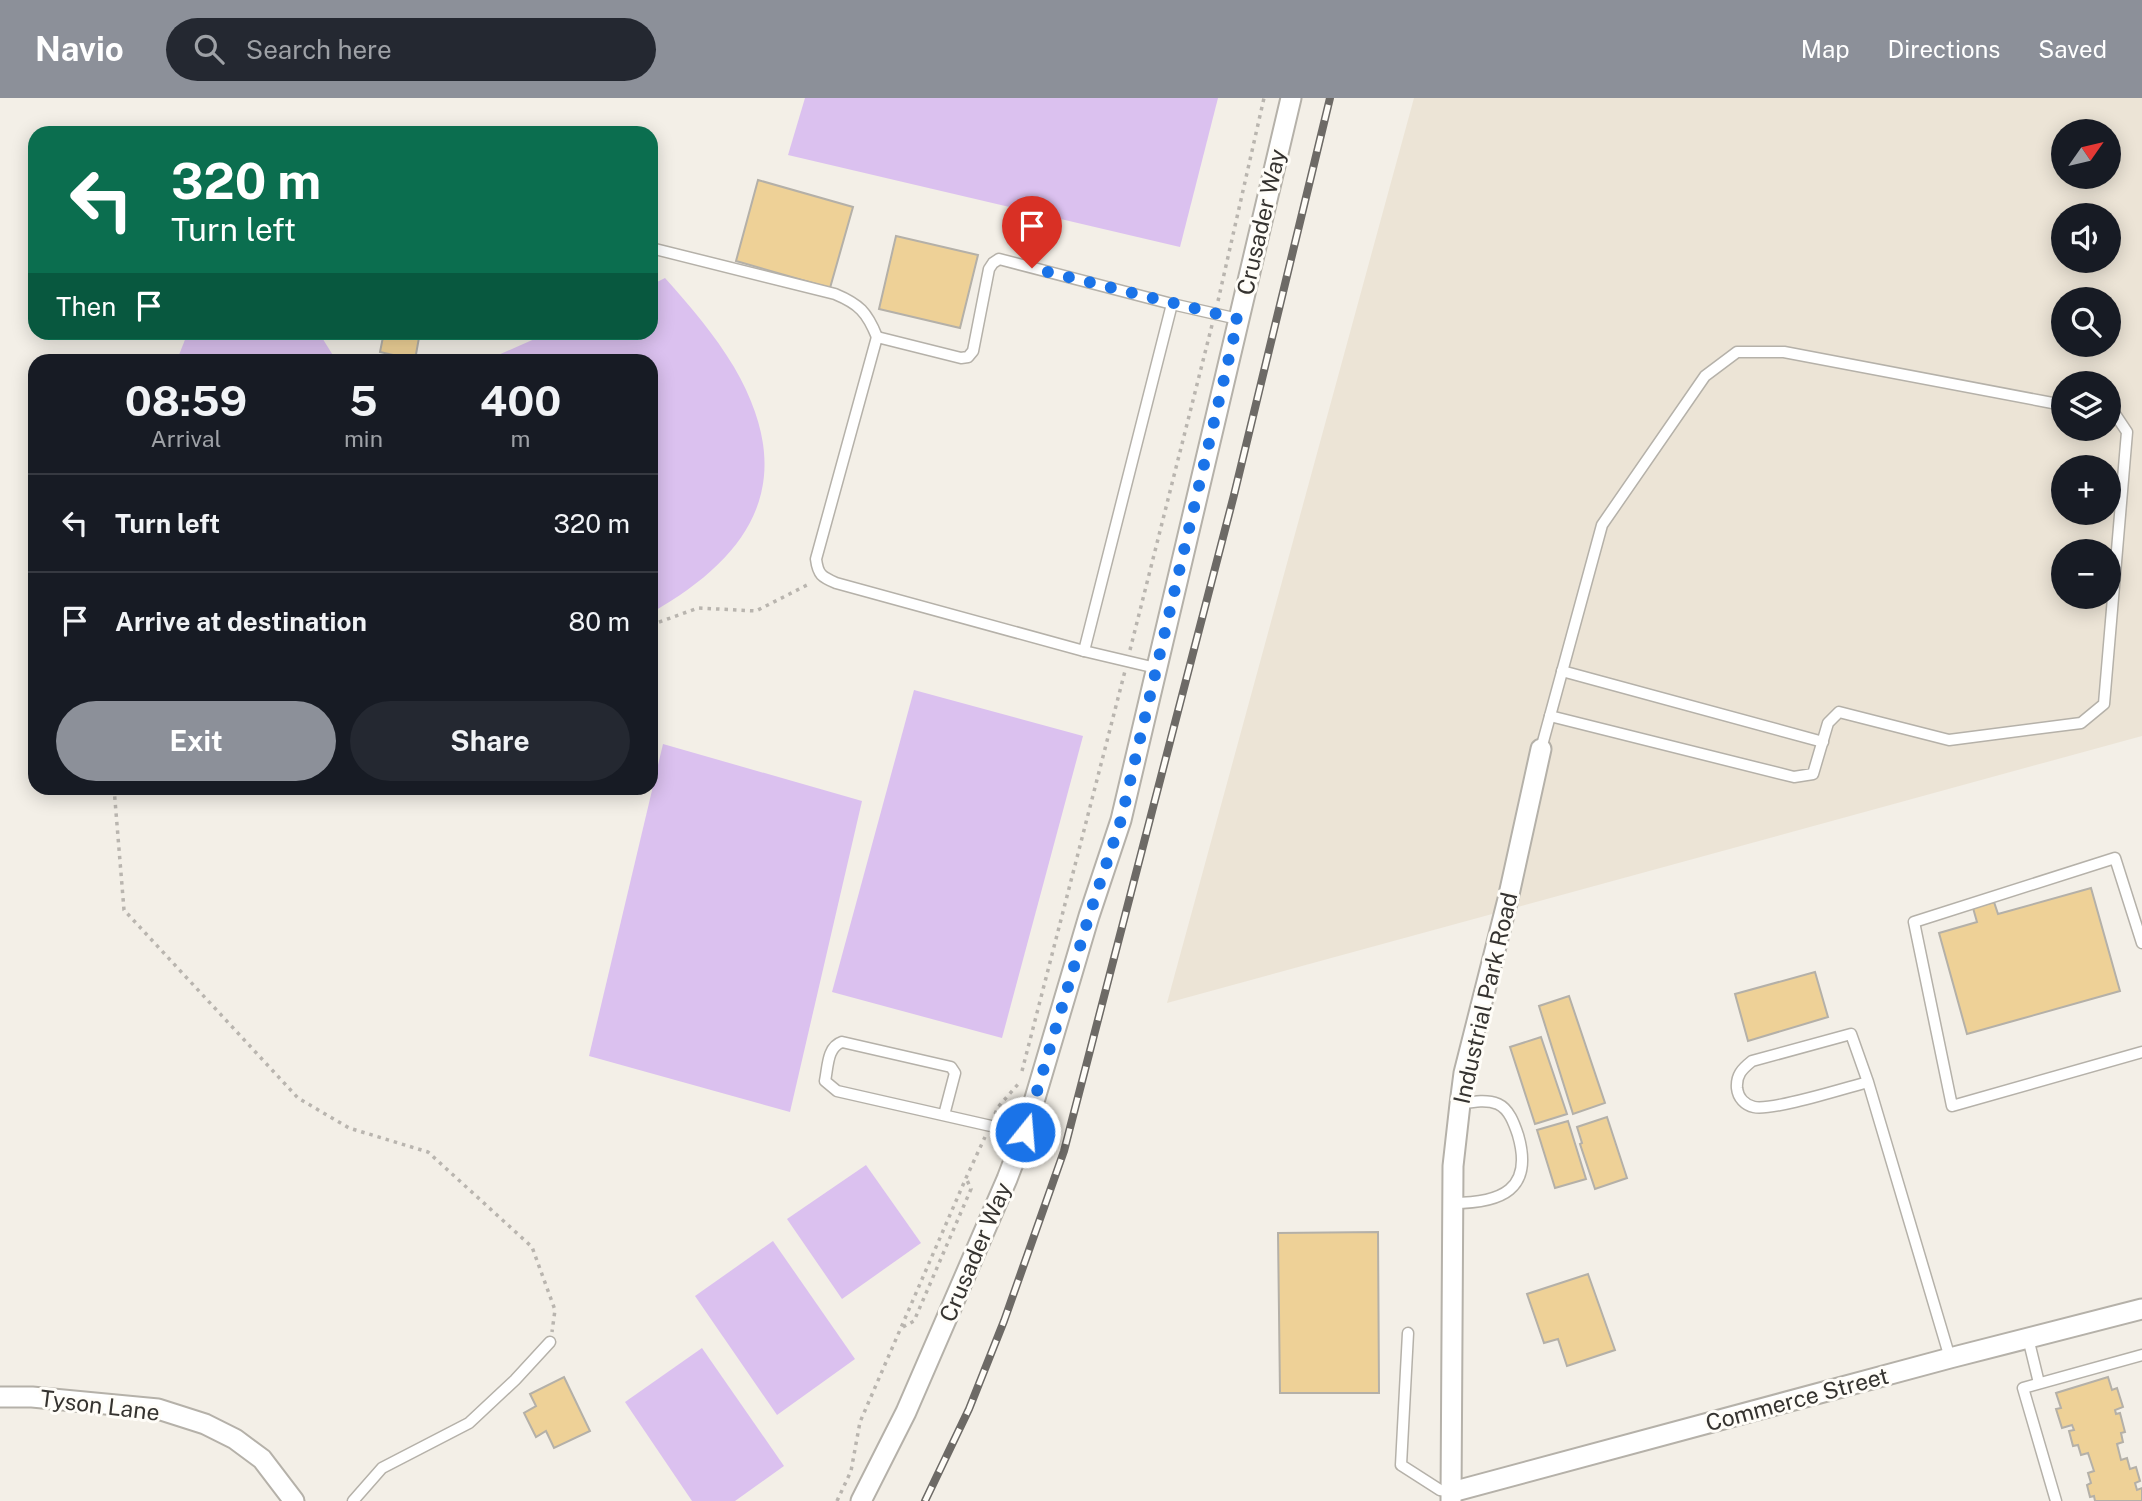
<!DOCTYPE html>
<meta charset="utf-8">
<style>
body{margin:0;font-family:"Public Sans",sans-serif;background:#242831;color:#f1f3f6;height:100vh;display:flex;flex-direction:column;font-size:26px;white-space:nowrap}
*{box-sizing:border-box;margin:0}
p{font-size:23px;color:#9ea1a6}
.icon{flex:none;width:38px;height:38px;fill:none;stroke:currentColor;stroke-width:2;stroke-linecap:round;stroke-linejoin:round}
.map{position:relative;flex:1;overflow:hidden}
.drawer{position:absolute;left:28px;top:256px;width:630px;height:441px;display:flex;flex-direction:column;background:#171b24;border-radius:21px;box-shadow:0 4px 18px #0003}
.drawer>*{flex:none}
.banner{position:absolute;left:28px;top:28px;width:630px;height:214px;border-radius:21px;box-shadow:0 4px 18px #0003;background:#0b6e4f;color:#fff;overflow:hidden}
.needle{width:46px;rotate:56deg}
.controls{position:absolute;left:2051px;top:21px;display:grid;gap:14px}
.controls a{display:grid;place-items:center;width:70px;height:70px;border-radius:50%;background:#171b24;box-shadow:0 4px 18px #0003;font-size:35px}
.pin{position:absolute;display:grid;place-items:center;width:60px;height:60px;color:#fff;margin:-72px -30px;border-radius:50% 50% 50% 0;rotate:-45deg;box-shadow:0 0 7px #0007}
.pin .icon{rotate:45deg}
.me{position:absolute;width:77px;margin:-38px;rotate:17deg;stroke-linejoin:round;filter:drop-shadow(0 0 5px #0008)}
.turn{display:flex;align-items:center;gap:24px;height:147px;padding:0 28px;font-size:32px}
.turn .icon{width:91px;height:91px;stroke-width:2.5}
.turn b{display:block;font-size:49px;line-height:60px}
.then{display:flex;align-items:center;height:66px;padding:0 28px;background:#0003;gap:14px;font-size:26px}
.eta{display:flex;justify-content:space-evenly;align-items:center;height:119px;text-align:center}
.eta b{font-size:42px;font-weight:700;line-height:49px}
.primary-button{display:flex;gap:14px;margin-top:auto;padding:14px 28px}
.primary-button a{flex:1;height:80px;border-radius:42px;background:#8c9099;color:#fff;font-size:28px;font-weight:700;line-height:80px;text-align:center}
.primary-button a+a{background:#242831;color:#f1f3f6}
ul{padding:0;list-style:none}
li{display:flex;align-items:center;gap:21px;height:98px;padding:0 28px;border-top:2px solid #363941}
li div{flex:1}
li b{display:block;font-size:26px}
li em{font-style:normal}
header{display:flex;align-items:center;gap:42px;box-sizing:border-box;height:98px;padding:0 35px;background:#8c9099;color:#fff}
header strong{font-size:33px}
nav{display:flex;gap:38px;margin-inline-start:auto;font-size:24px}
.search{width:490px;height:63px;background:#242831;display:flex;align-items:center;gap:18px;box-sizing:border-box;padding:0 24px;border-radius:38px;color:#9ea1a6;font-size:26px}
.map>svg:first-child{display:block}
.built{fill:#ece4d6;fill-rule:evenodd}
.green{fill:#dbc1ef}
.building{fill:#eed197;stroke:#b4b0a8;stroke-width:2}
.lines{fill:none;stroke-linecap:round;stroke-linejoin:round}
.service-casing{stroke:#b5b1a9;stroke-width:13}
.minor-casing{stroke:#b5b1a9;stroke-width:23}
.path{stroke:#b9b5af;stroke-width:3.5;stroke-dasharray:3.5 5;stroke-linecap:butt}
.service{stroke:#fff;stroke-width:10}
.minor{stroke:#fff;stroke-width:19}
.rail-casing{stroke:#6d6a66;stroke-width:8}
.rail{stroke:#fffdf8;stroke-width:5;stroke-dasharray:16;stroke-linecap:butt}
.route{stroke:#1a73e8;stroke-width:12;stroke-dasharray:0 21.6}
.labels{text-anchor:middle;dominant-baseline:central;stroke-width:6;stroke-linejoin:round;paint-order:stroke}
.street-label{font-size:23px;fill:#353330;stroke:#fffdf8}
</style>
<header>
<strong>Navio</strong>
<div class="search"><svg class="icon" aria-label="search" viewBox="0 0 24 24"><circle cx="10" cy="10" r="6"/><path d="M15 15l6 6"/></svg>Search here</div>
<nav><a>Map</a><a>Directions</a><a>Saved</a></nav>
</header>
<div class="map">
<svg width="2142" height="1403" viewBox="0 0 2142 1403">
<rect width="100%" height="100%" fill="#f3efe7"/>
<path class="built" d="M1414,0H2142V638L1167,905ZM2063,33H2109V79H2063ZM2063,117H2109V163H2063ZM2063,201H2109V247H2063ZM2063,285H2109V331H2063ZM2063,369H2109V415H2063ZM2063,453H2109V499H2063Z"/>
<g class="green">
<polygon points="805,0 1218,0 1180,149 788,57"/>
<path d="M665,180C690,208 715,237 734,269C799,381 755,456 651,515V262H487L548,235L651,234V187Z"/>
<polygon points="188,234 319,235 336,262 177,262"/>
<polygon points="914,592 1083,638 1002,940 832,894"/>
<polygon points="663,646 862,703 790,1014 589,958"/>
<polygon points="866,1067 921,1145 842,1201 787,1121"/>
<polygon points="773,1143 855,1261 777,1317 695,1198"/>
<polygon points="702,1250 784,1368 735,1403 692,1403 625,1304"/>
</g>
<g class="building">
<polygon points="758,82 853,109 830,190 736,163"/>
<polygon points="896,138 978,157 960,230 879,211"/>
<polygon points="384,234 420,234 415,262 380,254"/>
<polygon points="2091,790 2120,893 1967,936 1939,835 1977,824 1973,810 1994,804 1998,816"/>
<polygon points="1815,874 1828,919 1748,943 1735,896"/>
<polygon points="1569,898 1605,1005 1573,1016 1539,908"/>
<polygon points="1541,939 1567,1016 1535,1026 1510,949"/>
<polygon points="1607,1019 1627,1080 1595,1091 1580,1046 1582,1045 1577,1029"/>
<polygon points="1568,1023 1586,1081 1555,1090 1537,1032"/>
<polygon points="1378,1134 1379,1295 1280,1295 1278,1135"/>
<polygon points="1588,1176 1615,1252 1567,1268 1558,1241 1544,1245 1527,1196"/>
<polygon points="564,1279 590,1333 554,1350 546,1333 536,1339 524,1315 536,1308 530,1296"/>
<polygon points="2108,1279 2112,1292 2117,1290 2123,1309 2115,1312 2116,1316 2120,1315 2125,1334 2121,1335 2123,1344 2117,1346 2121,1362 2127,1360 2130,1371 2136,1369 2140,1383 2135,1385 2137,1392 2142,1390 2142,1403 2095,1403 2094,1398 2090,1399 2087,1387 2091,1385 2088,1375 2094,1373 2088,1355 2081,1357 2078,1347 2073,1348 2069,1333 2074,1332 2072,1327 2062,1330 2056,1311 2061,1310 2056,1295"/>
</g>
<g class="lines">
<g class="service-casing">
<g id="service">
<path d="M651,150L835,196C859,206 867,214 877,239"/>
<polyline points="1084,553 1172,206"/>
<path d="M1156,570L1084,553L836,485C822,479 818,477 816,461L877,239L961,260L968,259L973,253L989,171L993,165L999,161L1172,206L1238,221"/>
<polyline points="1562,573 1823,644"/>
<polyline points="1550,618 1794,679 1813,676 1828,625 1839,614 1949,642 2081,625 2104,606 2127,334 2115,316 2109,315"/>
<polyline points="1541,651 1602,427 1705,278 1737,254 1784,254 2063,307"/>
<polyline points="2142,845 2115,760 1914,824 1952,1008 2142,954"/>
<path d="M1868,984L1851,936L1752,963C1742,971 1736,977 1737,990C1738,1000 1745,1007 1754,1009C1773,1013 1845,990 1868,984L1950,1260"/>
<path d="M944,1017L955,975L951,969L842,944C827,949 828,969 825,983L837,993L991,1028L1025,1034"/>
<path d="M1453,1105C1501,1105 1534,1092 1518,1037C1514,1025 1509,1011 1498,1006C1486,1001 1472,1004 1460,1006"/>
<polyline points="1408,1235 1401,1367 1440,1392 1452,1394"/>
<polyline points="2028,1240 2039,1285"/>
<polyline points="353,1403 382,1370 469,1325 515,1282 550,1244"/>
<polyline points="2056,1403 2023,1290 2142,1257"/>
</g>
</g>
<g class="minor-casing">
<g id="minor">
<polyline points="0,1299 32,1299 158,1311 205,1326 235,1341 262,1361 294,1403"/>
<polyline points="1452,1394 1950,1260 2142,1211"/>
<polyline points="861,1403 906,1314 1007,1081 1025,1034 1089,818 1121,722 1291,0"/>
<polyline points="1451,1403 1453,1068 1460,1006 1464,975 1508,801 1541,651"/>
</g>
</g>
<g class="path">
<polyline points="1218,203 1264,0"/>
<polyline points="651,527 698,510 756,513 811,485"/>
<polyline points="1130,552 1212,227"/>
<polyline points="114,690 124,812 298,1000 349,1030 428,1054 532,1149 555,1212 552,1234"/>
<polyline points="1022,973 1125,573"/>
<polyline points="995,1016 998,1009 1020,984"/>
<polyline points="903,1229 914,1223 971,1091 966,1080"/>
<polyline points="837,1403 851,1373 860,1324 966,1080 985,1039"/>
</g>
<use href="#service" class="service"/>
<use href="#minor" class="minor"/>
<g class="rail-casing">
<polyline id="rail" points="925,1403 969,1311 1004,1223 1064,1053 1234,397 1330,0"/>
</g>
<use href="#rail" class="rail"/>
</g>
<g class="lines">
<polyline class="route" points="1025,1034 1089,818 1121,722 1238,221 1032,170"/>
</g>
<g class="labels">
<g class="street-label">
<text transform="translate(1261 124) rotate(-77)">Crusader Way</text>
<text transform="translate(1485 900) rotate(-77)">Industrial Park Road</text>
<text transform="translate(975 1154) rotate(-67)">Crusader Way</text>
<text transform="translate(1797 1301) rotate(-15)">Commerce Street</text>
<text transform="translate(100 1307) rotate(7)">Tyson Lane</text>
</g>
</g>
</svg>
<div class="controls">
<a><svg class="needle" viewBox="-14 -14 28 28"><path d="M0-13l5 13h-10z" fill="#e53935"/><path d="M0 13l5-13h-10z" fill="#9ea1a6"/></svg></a>
<a><svg class="icon" aria-label="sound" viewBox="0 0 24 24"><path d="M4 9h4l5-4v14l-5-4H4zM17 9q2 3 0 6"/></svg></a>
<a><svg class="icon" aria-label="search" viewBox="0 0 24 24"><circle cx="10" cy="10" r="6"/><path d="M15 15l6 6"/></svg></a>
<a><svg class="icon" aria-label="layers" viewBox="0 0 24 24"><path d="M12 4l9 5-9 5-9-5zM3 14l9 5 9-5"/></svg></a>
<a>+</a>
<a>−</a>
</div>
<div class="pin" style="left:1032px;top:170px;background:#d93025"><svg class="icon" aria-label="arrive" viewBox="0 0 24 24"><path d="M6 21V4h12l-3 4 3 4H6"/></svg></div>
<svg class="me" style="left:1025px;top:1034px" viewBox="-20 -20 40 40"><circle r="17" fill="#1a73e8" stroke="#fff" stroke-width="3"/><path d="M0-11L8 9 0 5-8 9z" fill="#fff"/></svg>
<div class="banner">
<div class="turn"><svg class="icon" aria-label="left" viewBox="0 0 24 24"><path d="M17 20v-9H6M10 6l-5 5 5 5"/></svg><div><b>320 m</b>Turn left</div></div>
<div class="then">Then<svg class="icon" aria-label="arrive" viewBox="0 0 24 24"><path d="M6 21V4h12l-3 4 3 4H6"/></svg></div>
</div>
<section class="drawer">
<div class="eta">
<div><b>08:59</b><p>Arrival</p></div>
<div><b>5</b><p>min</p></div>
<div><b>400</b><p>m</p></div>
</div>
<ul>
<li><svg class="icon" aria-label="left" viewBox="0 0 24 24"><path d="M17 20v-9H6M10 6l-5 5 5 5"/></svg><div><b>Turn left</b></div><em>320 m</em></li>
<li><svg class="icon" aria-label="arrive" viewBox="0 0 24 24"><path d="M6 21V4h12l-3 4 3 4H6"/></svg><div><b>Arrive at destination</b></div><em>80 m</em></li>
</ul>
<div class="primary-button"><a>Exit</a><a>Share</a></div>
</section>
</div>
